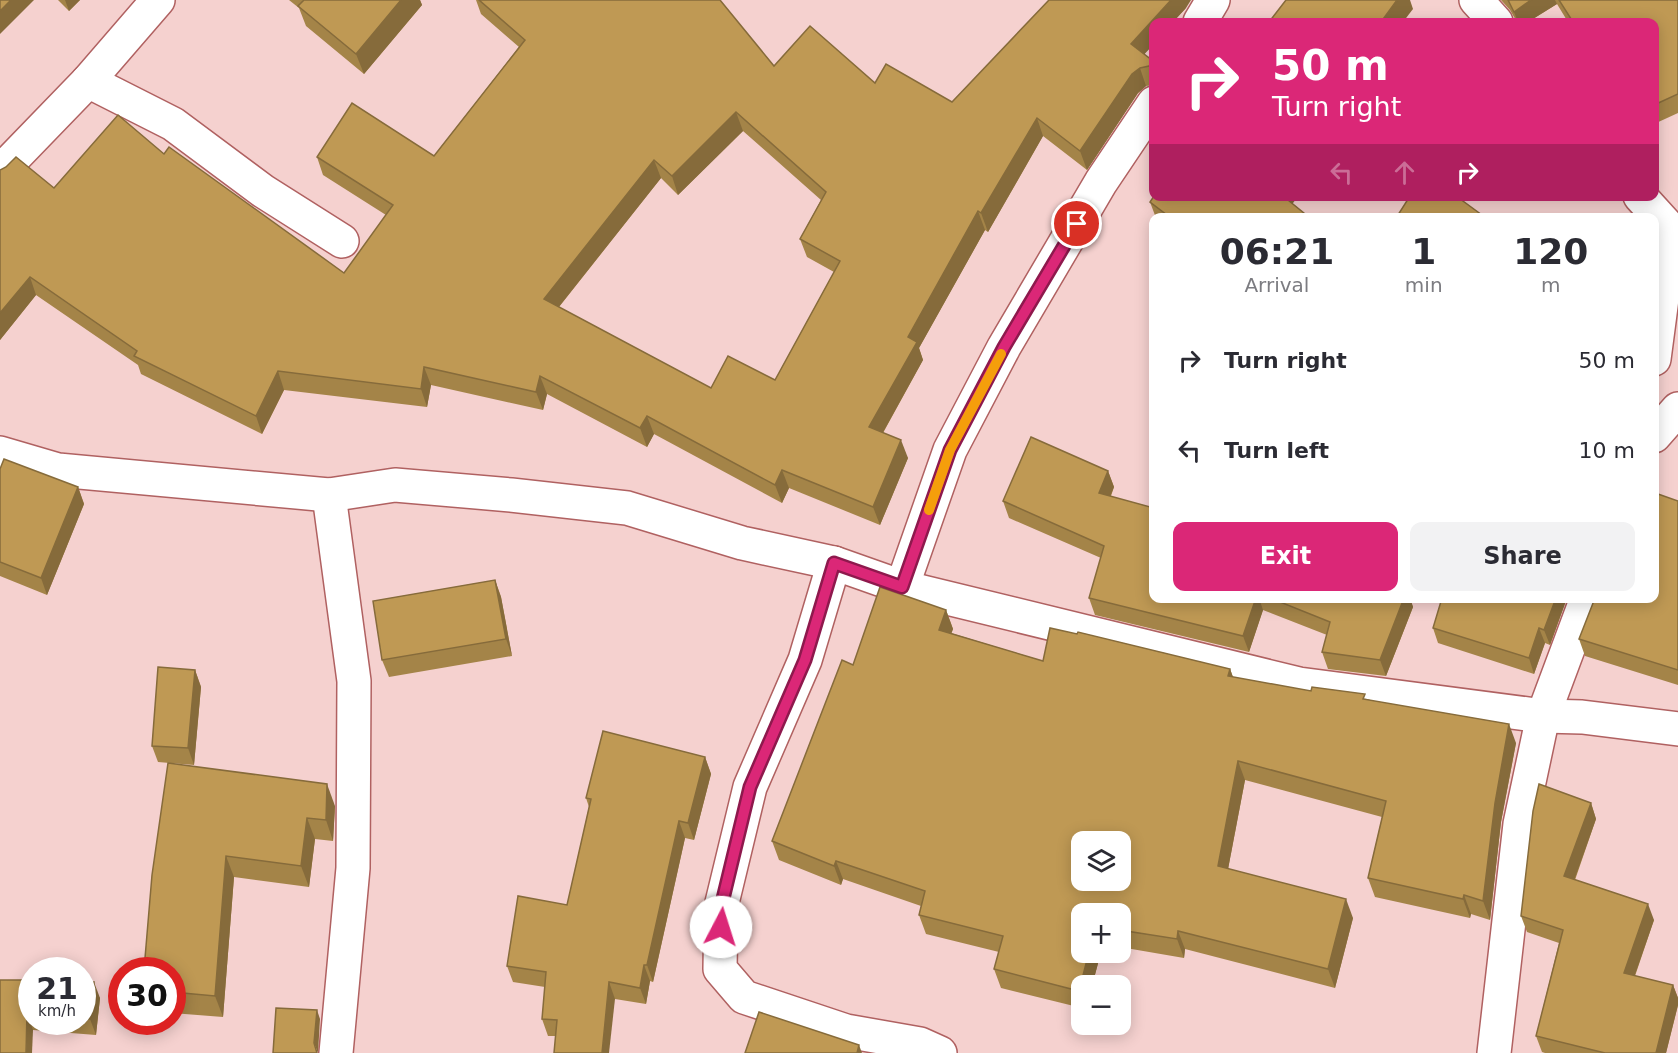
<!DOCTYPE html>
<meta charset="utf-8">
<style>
body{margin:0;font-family:"DejaVu Sans",sans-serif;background:#f2f2f3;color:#2b2b33;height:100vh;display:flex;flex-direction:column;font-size:22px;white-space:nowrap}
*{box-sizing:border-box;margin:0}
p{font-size:20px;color:#7c7c81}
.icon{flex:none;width:33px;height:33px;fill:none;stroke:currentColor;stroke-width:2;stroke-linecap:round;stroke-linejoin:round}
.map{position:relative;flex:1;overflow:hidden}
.side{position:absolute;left:1149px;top:213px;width:510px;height:390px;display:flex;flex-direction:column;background:#fff;border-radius:12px;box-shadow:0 3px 15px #0003}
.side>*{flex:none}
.hud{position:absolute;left:1149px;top:18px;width:510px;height:183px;border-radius:12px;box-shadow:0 3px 15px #0003;background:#db2777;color:#fff;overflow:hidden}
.fabs{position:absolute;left:1071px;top:831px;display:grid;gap:12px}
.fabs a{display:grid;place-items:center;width:60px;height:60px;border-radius:12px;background:#fff;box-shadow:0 3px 15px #0003;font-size:30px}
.speed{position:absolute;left:18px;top:957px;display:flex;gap:12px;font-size:30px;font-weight:700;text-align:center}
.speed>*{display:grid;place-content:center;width:78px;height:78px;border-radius:50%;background:#fff;box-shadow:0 3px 15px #0003;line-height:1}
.speed small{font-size:15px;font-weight:400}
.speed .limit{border:9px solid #d22;background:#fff;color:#111}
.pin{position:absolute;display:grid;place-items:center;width:51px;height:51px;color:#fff;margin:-26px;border:3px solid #fff;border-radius:50%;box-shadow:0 2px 6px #0007}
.me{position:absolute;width:66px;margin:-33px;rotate:5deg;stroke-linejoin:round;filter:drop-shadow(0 0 4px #0008)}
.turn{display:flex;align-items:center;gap:21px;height:126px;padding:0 24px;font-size:27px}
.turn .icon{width:78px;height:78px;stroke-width:2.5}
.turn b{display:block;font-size:42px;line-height:51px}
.lanes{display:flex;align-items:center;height:57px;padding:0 24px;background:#0003;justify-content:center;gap:30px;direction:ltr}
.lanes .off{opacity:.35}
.eta{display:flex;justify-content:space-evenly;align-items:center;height:102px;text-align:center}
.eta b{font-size:36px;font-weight:700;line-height:42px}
.action{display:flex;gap:12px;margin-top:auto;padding:12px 24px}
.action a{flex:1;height:69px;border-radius:12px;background:#db2777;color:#fff;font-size:24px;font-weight:700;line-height:69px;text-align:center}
.action a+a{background:#f2f2f3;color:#2b2b33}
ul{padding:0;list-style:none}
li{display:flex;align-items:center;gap:18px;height:90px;padding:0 24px}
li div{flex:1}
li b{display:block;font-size:22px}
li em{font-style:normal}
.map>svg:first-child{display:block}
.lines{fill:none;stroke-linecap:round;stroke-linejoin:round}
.minor-casing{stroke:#b06161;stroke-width:36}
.minor{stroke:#fff;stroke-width:33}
.wall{fill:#a48448;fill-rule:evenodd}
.shaded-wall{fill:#866b3b}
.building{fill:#bf9954;stroke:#866b3b;stroke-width:1.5;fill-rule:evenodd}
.route-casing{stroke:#8e194d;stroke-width:15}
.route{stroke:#db2777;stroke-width:10}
.slow{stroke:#f59e0b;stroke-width:10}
</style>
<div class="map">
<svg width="1678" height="1053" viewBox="0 0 1678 1053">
<rect width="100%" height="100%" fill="#f5d1cf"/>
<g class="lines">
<g class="minor-casing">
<g id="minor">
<polyline points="1476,0 1496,22"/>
<polyline points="1200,22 1213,0"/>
<polyline points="88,81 173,124 263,191 342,241"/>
<polyline points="0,172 88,81 158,0"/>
<polyline points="1640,196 1671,230 1654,359"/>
<polyline points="1654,436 1678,409"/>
<polyline points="0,453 58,470 329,495 395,485 511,495 627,508 742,543 834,563 902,587 1299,684 1543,716 1582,717 1678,729"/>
<polyline points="329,495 354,681 353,868 336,1053"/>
<polyline points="834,563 805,660 750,787 721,907 720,969 744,997 846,1031 920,1044 940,1053"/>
<polyline points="902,587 950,450 1004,347 1101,182 1154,103"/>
<polyline points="1494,1053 1520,824 1543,716 1587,598"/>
</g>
</g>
<use href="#minor" class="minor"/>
</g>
<g class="wall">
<polygon points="58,0 80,0 69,11"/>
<polygon points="289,0 420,0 422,5 364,74 306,26 299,8"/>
<path d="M476,0H720L774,66L875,83L952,102L1186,8L1173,22H1154L1144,55L1153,61L1154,63V85L1146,86L1138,93L1087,170L1043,136L988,232L985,230L919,348L923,360L883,433L908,458L880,525L789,488L782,503L654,434L647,447L547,394L543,410L431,385L427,407L284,390L262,434L141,374L138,365L36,295L0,340V170L54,188L164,154L344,273L386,215L323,175L317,157L434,156L519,47L481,14ZM743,131L821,200L800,239L807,257L834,272L775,380L711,388L559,307L661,178L678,195Z"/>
<polygon points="1501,0 1678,0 1678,113 1654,124 1654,22 1568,22 1557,4 1528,22 1517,22 1510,10"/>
<polygon points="1150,202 1293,204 1310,218 1156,218"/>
<polygon points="0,469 78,487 84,504 47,595 0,576"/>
<polygon points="1108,471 1114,487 1111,496 1154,598 1410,598 1413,607 1386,676 1328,669 1322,652 1327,635 1263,610 1249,652 1095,615 1089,598 1101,558 1009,518 1003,501"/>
<polygon points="1678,501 1678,685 1585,656 1579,639 1654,598"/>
<polygon points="495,580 501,597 512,656 389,677 382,660"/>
<polygon points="1442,598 1567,598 1550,645 1545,643 1534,674 1438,643 1433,628"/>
<polygon points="946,610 953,629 951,633 1043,661 1230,669 1233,677 1311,691 1367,699 1516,743 1501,822 1490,920 1471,914 1470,918 1375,897 1368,878 1382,817 1245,780 1228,869 1353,918 1335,988 1185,949 1184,958 1120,947 1120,914 1082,914 1082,952 1101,952 1092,986 1082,986 1082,1008 1001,988 994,969 999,952 926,934 919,915 921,906 843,879 841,885 779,860 772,841 853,665"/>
<polygon points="195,670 201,687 194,765 158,762 152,746"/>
<polygon points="705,757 711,774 694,840 685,838 653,982 650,981 646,1004 615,999 555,1036 548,1036 542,1019 545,987 513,982 507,966 567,905 589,807 586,798"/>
<polygon points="1591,803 1596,819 1575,880 1654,920 1635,976 1673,985 1678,998 1678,1005 1666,1053 1545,1053 1542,1052 1536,1036 1559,943 1527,932 1521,916"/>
<polygon points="335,806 333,841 315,839 309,887 234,877 223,1017 172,1013 172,970 152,875"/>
<polygon points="32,980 32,1022 82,1022 82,981 100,998 96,1035 33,1030 0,1053"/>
</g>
<g class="shaded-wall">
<polygon points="11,0 34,0 0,34 0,11"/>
<polygon points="65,0 80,0 69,11"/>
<polygon points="401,0 420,0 422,5 364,74 356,54"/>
<polygon points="1171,0 1191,0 1186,8 1173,22 1154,22 1154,44 1137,62 1131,44"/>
<polygon points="1397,0 1410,0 1413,9 1403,22 1381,22"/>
<polygon points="1531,0 1555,0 1557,4 1528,22 1518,22 1514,12"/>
<polygon points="1153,61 1154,63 1154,79 1149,66"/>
<polygon points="1140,68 1146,86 1138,93 1087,170 1080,151 1132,74"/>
<polygon points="736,112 743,131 678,195 672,176"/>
<polygon points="1037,118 1043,136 988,232 981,213"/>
<polygon points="654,160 661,178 550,318 544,299"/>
<polygon points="1280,196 1298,196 1286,213"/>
<polygon points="978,211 985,230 919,348 923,360 876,445 869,427 908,337"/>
<polygon points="30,277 36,295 0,340 0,313"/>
<polygon points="424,367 431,385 427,407 421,389"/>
<polygon points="278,371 284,390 262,434 256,416"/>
<polygon points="540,376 547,394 543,410 536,392"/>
<polygon points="647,416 654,434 647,447 640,428"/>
<polygon points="901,440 908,458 880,525 873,507"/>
<polygon points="782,470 789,488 782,503 775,485"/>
<polygon points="1108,471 1114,487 1105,509 1099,493"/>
<polygon points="78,487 84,504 47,595 41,578"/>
<polygon points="495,580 501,597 512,656 506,639"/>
<polygon points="1256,598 1259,598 1263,610 1249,652 1243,636"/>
<polygon points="1404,598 1410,598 1413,607 1386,676 1380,660"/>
<polygon points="1556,598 1567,598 1550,645 1544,630"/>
<polygon points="946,610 953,629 946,649 939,630"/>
<polygon points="1539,628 1545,643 1534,674 1529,658"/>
<polygon points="1230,669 1237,688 1228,676"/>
<polygon points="195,670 201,687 194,765 188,748"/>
<polygon points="1509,724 1516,743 1501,822 1490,920 1483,901 1495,803"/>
<polygon points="705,757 711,774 694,840 688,823"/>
<polygon points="1238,761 1245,780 1225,885 1218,866"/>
<polygon points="327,784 335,806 333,841 326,820"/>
<polygon points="1591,803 1596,819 1570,892 1564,876"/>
<polygon points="307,818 315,839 309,887 301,866"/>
<polygon points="679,821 685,838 653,982 647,965"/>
<polygon points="226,856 234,877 223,1017 215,996"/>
<polygon points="836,861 843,879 841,885 834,866"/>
<polygon points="1464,895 1471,914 1470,918 1463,899"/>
<polygon points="1346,899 1353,918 1335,988 1328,969"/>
<polygon points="1648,904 1654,920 1630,989 1624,973"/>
<polygon points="1178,931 1185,949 1184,958 1177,939"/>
<polygon points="1089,952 1101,952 1092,986 1082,986 1082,997 1079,991"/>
<polygon points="644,965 650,981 646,1004 640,988"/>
<polygon points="94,982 100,998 96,1035 90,1019"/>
<polygon points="609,982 615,999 609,1053 602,1053"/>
<polygon points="1673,985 1678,998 1678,1005 1666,1053 1656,1053"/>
<polygon points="317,1010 320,1019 318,1053 314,1043"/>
<polygon points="27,1013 33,1030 32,1053 26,1053"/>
<polygon points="859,1045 862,1053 857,1053"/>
</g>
<g class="building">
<polygon points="0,0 11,0 0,11"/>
<polygon points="304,0 401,0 356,54 298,6"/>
<path d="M479,0H720L774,66L810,26L875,83L886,64L952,102L1049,0H1171L1131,44L1153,61L1149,66L1140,68L1132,74L1080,151L1037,118L981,213L978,211L908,337L917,342L869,427L901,440L873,507L782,470L775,485L647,416L640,428L540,376L536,392L424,367L421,389L278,371L256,416L134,356L137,351L30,277L0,313V170L6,167L16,157L54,188L118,115L164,154L169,147L344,273L393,205L317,157L352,103L434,156L525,40ZM736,112L826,192L800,239L840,261L775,380L728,356L711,388L544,299L654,160L672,176Z"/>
<polygon points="1286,0 1397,0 1381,22 1269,22"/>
<polygon points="1508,0 1531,0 1514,12"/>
<polygon points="1559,0 1678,0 1678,94 1654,105 1654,22 1573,22"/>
<polygon points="1154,196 1283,196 1310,218 1171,218 1150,202"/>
<polygon points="1410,196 1456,196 1486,218 1396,218"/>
<polygon points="1031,437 1108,471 1099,493 1154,508 1154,598 1256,598 1243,636 1089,598 1104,546 1003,501"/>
<polygon points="4,459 78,487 41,578 0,562 0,469"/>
<polygon points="1658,494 1678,501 1678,670 1579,639 1595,598 1654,598 1654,503"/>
<polygon points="495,580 506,639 382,660 373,601"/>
<path d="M880,587L946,610L939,630L1043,661L1050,628L1077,634L1078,632L1230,669L1228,676L1311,691L1312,687L1365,694L1363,699L1509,724L1495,803L1483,901L1464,895L1463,899L1368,878L1386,801L1238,761L1218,866L1346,899L1328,969L1178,931L1177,939L1120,930V914H1082V952H1089L1079,991L994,969L1003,936L919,915L925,891L836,861L834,866L772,841L842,660L853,665ZM1082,842H1120V880H1082Z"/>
<polygon points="1270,598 1404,598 1380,660 1322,652 1330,622"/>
<polygon points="1442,598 1556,598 1544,630 1539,628 1529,658 1433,628"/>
<polygon points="158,667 195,670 188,748 152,746"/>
<polygon points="603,731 705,757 688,823 679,821 647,965 644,965 640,988 609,982 602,1053 554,1053 557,1020 542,1019 546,972 507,966 518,896 567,905 591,799 586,798"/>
<polygon points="168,763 327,784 326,820 307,818 301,866 226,856 215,996 172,992 172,970 144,970 152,875"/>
<polygon points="1539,784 1591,803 1564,876 1648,904 1624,973 1673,985 1656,1053 1605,1053 1536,1036 1563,930 1521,916 1533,811"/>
<polygon points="0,980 32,980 32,1014 27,1013 26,1053 0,1053"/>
<polygon points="82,981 94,982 90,1019 82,1018"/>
<polygon points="276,1008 317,1010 314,1043 317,1053 273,1053"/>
<polygon points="759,1012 859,1045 857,1053 745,1053"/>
</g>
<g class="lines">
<g class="route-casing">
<polyline id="route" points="721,927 721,907 750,787 805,660 834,563 902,587 950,450 1004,347 1077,224"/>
</g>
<use href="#route" class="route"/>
<polyline class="slow" points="929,510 950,450 1001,354"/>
</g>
</svg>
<div class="fabs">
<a><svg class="icon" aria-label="layers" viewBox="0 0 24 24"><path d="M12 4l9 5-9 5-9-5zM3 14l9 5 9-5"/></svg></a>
<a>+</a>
<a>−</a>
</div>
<div class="speed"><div>21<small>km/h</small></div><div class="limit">30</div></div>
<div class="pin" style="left:1077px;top:224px;background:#d93025"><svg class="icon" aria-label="arrive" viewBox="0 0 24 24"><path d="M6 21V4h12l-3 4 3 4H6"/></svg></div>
<svg class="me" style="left:721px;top:927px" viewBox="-20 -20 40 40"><circle r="19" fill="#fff"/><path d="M0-13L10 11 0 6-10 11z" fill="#db2777"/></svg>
<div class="hud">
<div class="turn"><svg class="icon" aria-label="right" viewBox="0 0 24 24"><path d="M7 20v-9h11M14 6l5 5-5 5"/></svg><div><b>50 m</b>Turn right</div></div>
<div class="lanes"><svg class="icon off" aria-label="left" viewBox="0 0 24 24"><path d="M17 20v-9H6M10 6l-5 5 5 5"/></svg><svg class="icon off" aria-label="ahead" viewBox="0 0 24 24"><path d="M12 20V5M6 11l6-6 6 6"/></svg><svg class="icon" aria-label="right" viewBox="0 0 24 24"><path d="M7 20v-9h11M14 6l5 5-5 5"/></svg></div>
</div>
<section class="side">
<div class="eta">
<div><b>06:21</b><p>Arrival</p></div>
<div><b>1</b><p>min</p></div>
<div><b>120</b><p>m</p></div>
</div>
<ul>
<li><svg class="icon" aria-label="right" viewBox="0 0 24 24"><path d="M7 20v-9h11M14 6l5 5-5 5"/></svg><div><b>Turn right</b></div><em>50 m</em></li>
<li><svg class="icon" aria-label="left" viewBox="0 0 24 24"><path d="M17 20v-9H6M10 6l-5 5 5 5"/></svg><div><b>Turn left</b></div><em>10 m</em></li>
</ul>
<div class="action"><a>Exit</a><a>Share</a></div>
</section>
</div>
